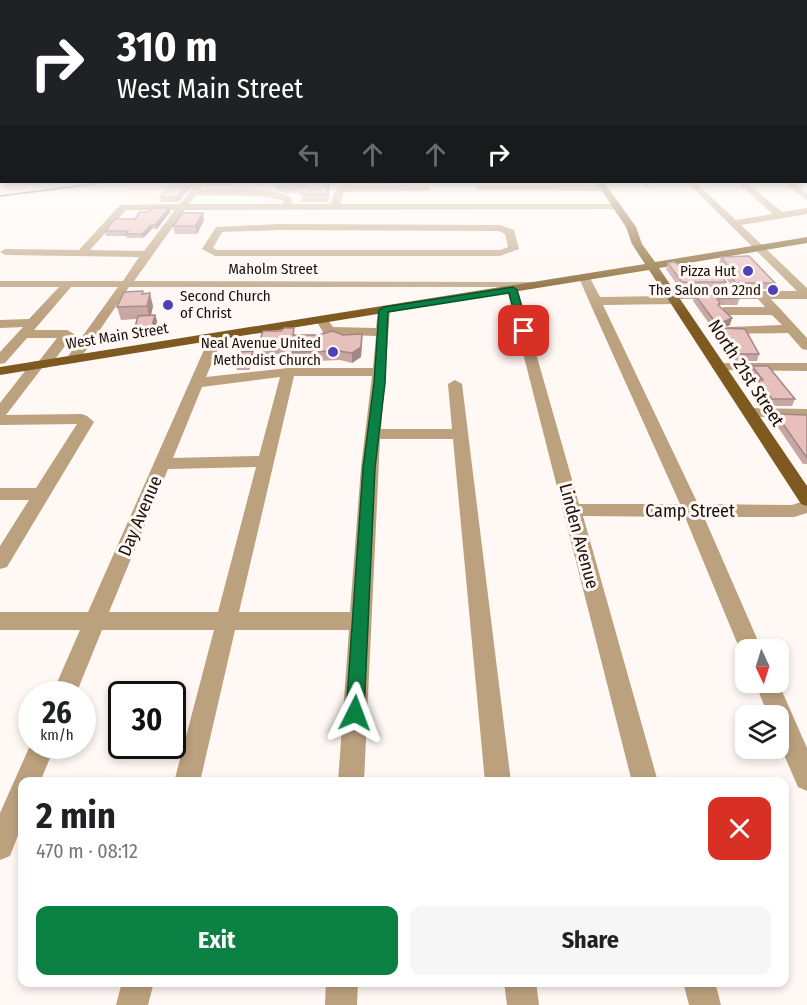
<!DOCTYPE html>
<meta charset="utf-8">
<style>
body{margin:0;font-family:"Fira Sans Condensed",sans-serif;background:#f6f6f6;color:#202124;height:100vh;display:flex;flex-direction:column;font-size:22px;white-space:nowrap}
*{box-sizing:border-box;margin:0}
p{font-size:20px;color:#757577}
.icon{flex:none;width:33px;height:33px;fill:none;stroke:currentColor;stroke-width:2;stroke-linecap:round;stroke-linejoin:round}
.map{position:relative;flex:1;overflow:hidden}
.details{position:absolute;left:18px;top:777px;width:771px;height:210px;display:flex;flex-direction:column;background:#fff;border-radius:12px;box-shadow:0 3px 9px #0003}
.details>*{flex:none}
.top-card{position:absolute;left:0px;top:0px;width:807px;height:183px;box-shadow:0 3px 9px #0003;background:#202124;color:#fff;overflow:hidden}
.needle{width:39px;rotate:176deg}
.buttons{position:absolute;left:735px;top:639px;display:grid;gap:12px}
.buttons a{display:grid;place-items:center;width:54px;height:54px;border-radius:12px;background:#fff;box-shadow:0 3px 9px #0003;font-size:30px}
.speed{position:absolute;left:18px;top:681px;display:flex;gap:12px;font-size:30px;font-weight:700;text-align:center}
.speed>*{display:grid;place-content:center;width:78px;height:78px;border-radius:50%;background:#fff;box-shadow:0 3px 9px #0003;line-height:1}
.speed small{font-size:15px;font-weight:400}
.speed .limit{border:3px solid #111;border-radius:9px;background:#fff;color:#111}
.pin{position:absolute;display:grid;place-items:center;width:51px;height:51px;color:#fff;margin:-26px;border-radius:12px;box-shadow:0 3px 9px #0006}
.me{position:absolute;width:66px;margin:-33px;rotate:3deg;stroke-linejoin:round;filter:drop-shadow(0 0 4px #0008)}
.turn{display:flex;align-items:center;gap:21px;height:126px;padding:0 18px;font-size:27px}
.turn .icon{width:78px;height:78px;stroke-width:2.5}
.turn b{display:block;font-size:42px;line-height:51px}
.lanes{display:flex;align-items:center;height:57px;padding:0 18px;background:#0003;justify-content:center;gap:30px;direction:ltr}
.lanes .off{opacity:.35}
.round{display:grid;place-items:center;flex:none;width:63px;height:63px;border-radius:12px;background:#f6f6f6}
.head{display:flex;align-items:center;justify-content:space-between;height:102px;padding:0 18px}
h1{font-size:36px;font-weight:700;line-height:45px}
.cta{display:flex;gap:12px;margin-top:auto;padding:12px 18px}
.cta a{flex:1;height:69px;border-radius:12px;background:#0b8043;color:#fff;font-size:24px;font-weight:700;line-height:69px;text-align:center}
.cta a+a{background:#f6f6f6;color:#202124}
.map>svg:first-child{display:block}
.built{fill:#feede4}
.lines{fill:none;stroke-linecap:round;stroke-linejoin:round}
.minor{fill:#bca17e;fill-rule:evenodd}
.major{fill:#7e5a20;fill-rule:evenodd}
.rail{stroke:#615651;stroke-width:2}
.wall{fill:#c7a5a2}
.shaded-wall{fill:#a28684}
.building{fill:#e7c0bc;stroke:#a28684;stroke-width:1.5}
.route{fill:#0b8043;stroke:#07532c;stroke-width:1.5}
.poi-dot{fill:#4f41b8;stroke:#fff8f4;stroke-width:2}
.labels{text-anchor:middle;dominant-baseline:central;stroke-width:6;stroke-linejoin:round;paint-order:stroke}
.far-street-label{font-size:15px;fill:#1c100a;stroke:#fff8f4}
.far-poi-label{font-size:15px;fill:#1c100a;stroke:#fff8f4;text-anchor:end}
.street-label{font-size:18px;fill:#1c100a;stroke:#fff8f4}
</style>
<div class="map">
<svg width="807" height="1005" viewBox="0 0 807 1005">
<rect width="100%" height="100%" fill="#fff8f4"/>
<g class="built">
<polygon points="0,174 2,182 87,182 0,193"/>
<polygon points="165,182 180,182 170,199 126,199 125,195 133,187 160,187"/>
<polygon points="235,182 294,182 277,189 275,193 333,196 332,203 328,203 328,198 303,200 302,203 262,203 264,196 212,195 218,186"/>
</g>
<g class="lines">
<g class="minor">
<path d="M197,182H205L200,189C224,190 272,185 291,198L292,204H331L336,189L340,186H427L431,189L430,191L344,192L340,204H620V208L617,209L185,210L134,281L545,282L547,284L541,287H517L579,504H680L589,301L579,278L581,276H589L600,297L667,296L668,292L672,291H797L687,182H695L736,220L773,214L737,182H746L782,212L807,208V214L741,225L807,288V299H771L807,338V350L802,349L788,333L723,334L722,331L728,327L782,325L772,315H724L718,311L724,307H765L758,299H680L679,303L675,304L603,305L698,504L792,505L807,500V513L794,517H704L762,650H746V658L740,650L685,517L583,516L658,782H632L507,290L509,287H129L78,362L73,363L66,359L118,287H71L34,330H67L74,334L49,367L42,368L6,415L82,414L87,416L94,422L7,567L0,569V546L29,500H0V488H36L77,424L0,425V403L32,362L39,361L57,338H27L5,363L0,364V352L23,327L0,328V320L29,319L59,287H0V281H123L139,257L5,255L0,252L5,249L79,250L120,205L180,204ZM196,195L260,196L283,200V204H189ZM126,210H175L144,251L90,250Z"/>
<polygon points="641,182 649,182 651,184 647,187"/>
<polygon points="782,182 791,182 807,193 807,200"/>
<polygon points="480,185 605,185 609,188 605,191 477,190 476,188"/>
<path d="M279,224L500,225L514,230L519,249L500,256H215L202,249L216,227ZM279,230L499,231L505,234L508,247L500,250H217L213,248L222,232Z"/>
<path d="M384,306L390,310L381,429H452L448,384L455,380L462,384L511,782H485L453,439H380L364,782H338L349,630H235L200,782H174L214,630H102L76,694H52L80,630H0V612H88L211,334L216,333L223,337L206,377L288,368H373L376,336L324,334L316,320L318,317H326L333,327L376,328L378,310ZM294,376H372L361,467L350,612H239ZM280,377L259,456L173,458L202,387ZM256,467L218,612H109L168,469Z"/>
<polygon points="719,363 807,363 807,371 714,370 712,367 714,364"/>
<polygon points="750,408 807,409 807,419 745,416 742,413 745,410"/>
<polygon points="755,682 778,682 807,748 807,791 798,787 778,741 778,716 768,716"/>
<polygon points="32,741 32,746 55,746 40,782 22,782 22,825 10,856 0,860 0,813"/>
<polygon points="122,982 154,982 148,1005 116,1005"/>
<polygon points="326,982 358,982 357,1005 325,1005"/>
<polygon points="504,982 536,982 539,1005 507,1005"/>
<polygon points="683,982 715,982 721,1005 689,1005"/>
</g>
<polygon class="major" points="596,182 604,182 636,227 642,244 655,262 807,237 807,243 659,268 807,486 807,506 801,504 649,270 0,375 0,367 645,264 632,244 626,227"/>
<polyline class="rail" points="0,196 109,182"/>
</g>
<g class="wall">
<polygon points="2,176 2,182 67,182 46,184 2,185 0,181 0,177"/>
<polygon points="174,182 196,182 178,202 161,202 160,197"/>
<polygon points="204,182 235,182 232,186 205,186"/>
<polygon points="275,182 330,182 328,202 302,202 302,193 286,193 276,190"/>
<rect x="369" y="182" width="20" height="2"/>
<polygon points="169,208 170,212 157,229 152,229 143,238 127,238 126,236 106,236 105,231 135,219 149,212"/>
<polygon points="204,220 197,234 175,234 173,226"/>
<polygon points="721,257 775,283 772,289 734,289 721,272 723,268 719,263"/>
<polygon points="668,263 693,274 726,282 724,289 680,289 666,269"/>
<polygon points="144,294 153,306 151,315 155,315 157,321 154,333 137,334 135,327 137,319 121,320 117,307"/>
<polygon points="695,295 740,298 737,305 719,305 730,325 723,328 759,354 757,361 736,361 693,301"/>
<polygon points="281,331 295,335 362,344 361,357 352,363 340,360 294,362 293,357 286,357 286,354 260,355 258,346"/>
<polygon points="253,355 249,370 237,370 236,366"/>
<polygon points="752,366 795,399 792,406 768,406 755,387 757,383 750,373"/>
<polygon points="776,414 807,415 807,464 803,464 773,420"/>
</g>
<g class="shaded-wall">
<polygon points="46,182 67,182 46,184"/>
<polygon points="191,182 196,182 178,202 177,197"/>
<polygon points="329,182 330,182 328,202 327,194"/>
<polygon points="169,208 170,212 157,229 155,225"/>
<polygon points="203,213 204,220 197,234 195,226"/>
<polygon points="151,225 152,229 143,238 142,234"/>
<polygon points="150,293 153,306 150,319 147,306"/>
<polygon points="155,315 157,321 154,333 152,326"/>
<polygon points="732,318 730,325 721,329 723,322"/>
<polygon points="362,334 361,357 352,363 352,353"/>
<polygon points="253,351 253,355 249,370 248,366"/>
</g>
<g class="building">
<polygon points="174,182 191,182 177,197 160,197"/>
<polygon points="275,182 329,182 327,194 301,194 305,185 285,185"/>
<polygon points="152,208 169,208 155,225 151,225 142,234 126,234 128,231 105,231 115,219 135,219 140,212 149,212"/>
<polygon points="182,213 203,213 195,226 173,226"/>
<polygon points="749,256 775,283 736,283 723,267 729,267 721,257"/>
<polygon points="674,262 693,274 720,274 726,282 682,282 668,263"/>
<polygon points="143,291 142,294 150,293 147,306 117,307 124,292"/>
<polygon points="695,295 737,295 740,298 717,299 720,302 718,305 732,318 723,322 723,328 745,329 759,354 739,354"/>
<polygon points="155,315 152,326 135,327 138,316"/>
<polygon points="284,328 294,328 293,335 318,335 333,331 343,335 362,334 361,347 352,353 339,351 293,352 294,348 285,348 286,345 258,346 263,331 281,331"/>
<polygon points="253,351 248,366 236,366 241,352"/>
<polygon points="752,366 768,366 795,399 772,399 758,380 763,380"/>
<polygon points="776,414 807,415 807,458"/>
</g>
<linearGradient id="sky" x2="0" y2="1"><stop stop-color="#adaed8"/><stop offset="0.55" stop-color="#fffcfa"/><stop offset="1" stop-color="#fffcfa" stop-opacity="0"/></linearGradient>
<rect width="807" height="315" fill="url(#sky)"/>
<polygon class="route" points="513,287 517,290 529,331 527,333 519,331 509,293 388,312 385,383 375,468 364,713 361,719 355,721 348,719 346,713 363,468 374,383 379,310 384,307"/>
<g class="poi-dot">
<circle cx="748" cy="271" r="6"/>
<circle cx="773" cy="290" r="6"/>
<circle cx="168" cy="305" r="6"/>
<circle cx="333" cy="352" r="6"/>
</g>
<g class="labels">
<g class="far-street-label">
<text x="273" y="269">Maholm Street</text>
<text transform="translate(117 336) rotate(-9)">West Main Street</text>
</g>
<g class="far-poi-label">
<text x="736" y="271">Pizza Hut</text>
<text x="761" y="290">The Salon on 22nd</text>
<text x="180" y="296" text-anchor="start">Second Church<tspan x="180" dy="17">of Christ</tspan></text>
<text x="321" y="343">Neal Avenue United<tspan x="321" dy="17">Methodist Church</tspan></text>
</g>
<g class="street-label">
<text transform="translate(746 373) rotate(57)">North 21st Street</text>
<text x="690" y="511">Camp Street</text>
<text transform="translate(140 516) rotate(-67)">Day Avenue</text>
<text transform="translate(579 536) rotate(75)">Linden Avenue</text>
</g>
</g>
</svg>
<div class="buttons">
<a><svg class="needle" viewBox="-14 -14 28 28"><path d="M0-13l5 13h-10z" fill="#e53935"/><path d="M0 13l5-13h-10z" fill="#757577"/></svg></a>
<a><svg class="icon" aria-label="layers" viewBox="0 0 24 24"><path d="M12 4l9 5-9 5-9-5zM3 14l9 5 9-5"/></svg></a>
</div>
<div class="speed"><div>26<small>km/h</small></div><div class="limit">30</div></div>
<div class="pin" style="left:524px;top:331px;background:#d93025"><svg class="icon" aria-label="arrive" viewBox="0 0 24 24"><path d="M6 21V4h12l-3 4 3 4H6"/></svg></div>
<svg class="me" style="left:355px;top:713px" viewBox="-20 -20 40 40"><path d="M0-17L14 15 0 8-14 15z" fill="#0b8043" stroke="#fff" stroke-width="4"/></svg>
<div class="top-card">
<div class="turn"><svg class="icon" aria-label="right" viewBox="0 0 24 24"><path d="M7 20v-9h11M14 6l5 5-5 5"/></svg><div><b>310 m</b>West Main Street</div></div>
<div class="lanes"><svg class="icon off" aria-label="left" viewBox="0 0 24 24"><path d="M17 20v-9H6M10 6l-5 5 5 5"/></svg><svg class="icon off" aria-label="ahead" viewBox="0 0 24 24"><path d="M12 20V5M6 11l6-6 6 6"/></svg><svg class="icon off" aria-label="ahead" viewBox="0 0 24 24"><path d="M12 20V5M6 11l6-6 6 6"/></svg><svg class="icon" aria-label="right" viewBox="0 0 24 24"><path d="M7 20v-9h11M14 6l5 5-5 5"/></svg></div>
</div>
<section class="details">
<div class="head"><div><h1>2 min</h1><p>470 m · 08:12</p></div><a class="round" style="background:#d93025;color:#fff"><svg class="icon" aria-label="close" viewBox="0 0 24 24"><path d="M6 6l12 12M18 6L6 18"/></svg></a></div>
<div class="cta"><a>Exit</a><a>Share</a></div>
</section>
</div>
